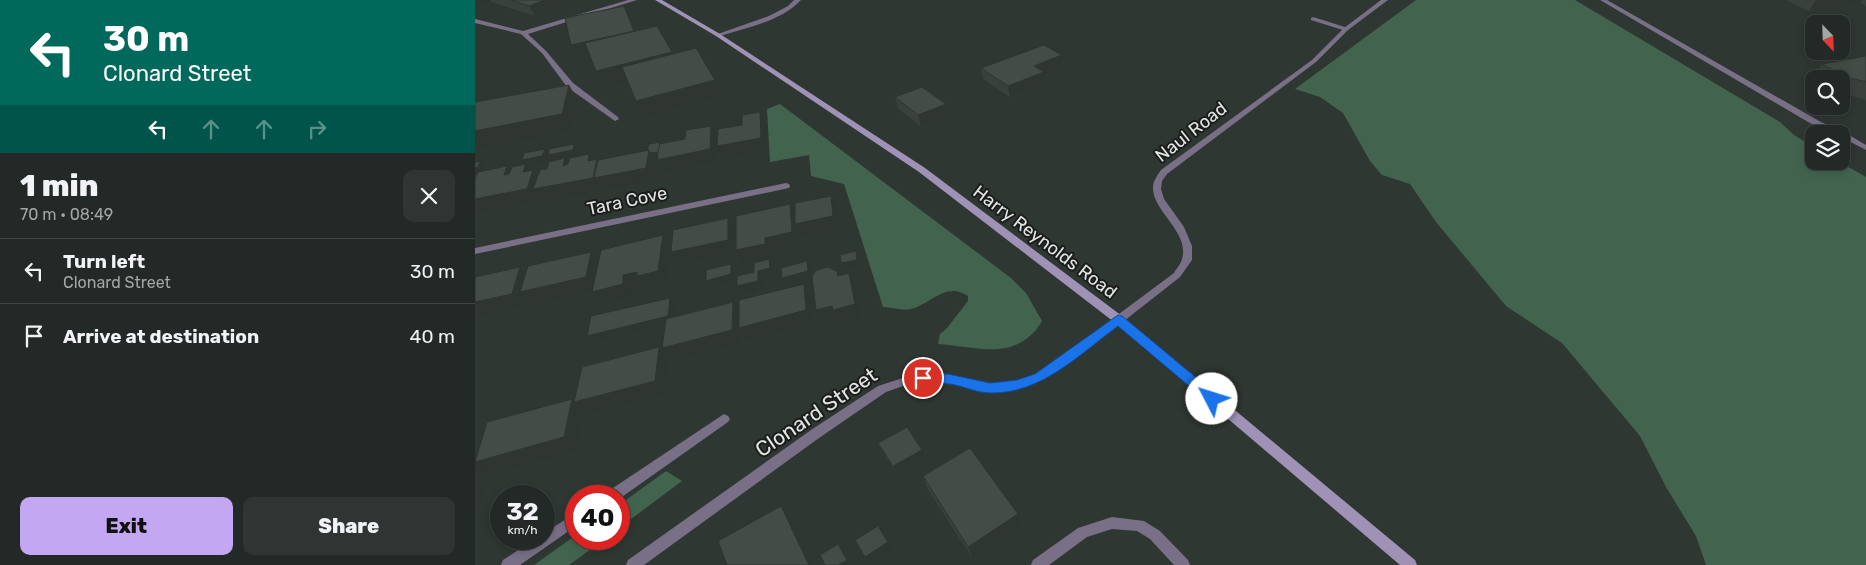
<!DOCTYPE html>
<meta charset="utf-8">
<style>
body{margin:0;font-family:Rubik,sans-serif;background:#2f3532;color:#f1f3f6;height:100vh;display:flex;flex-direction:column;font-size:19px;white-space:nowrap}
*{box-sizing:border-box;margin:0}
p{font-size:16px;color:#a3a6a7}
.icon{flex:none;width:28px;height:28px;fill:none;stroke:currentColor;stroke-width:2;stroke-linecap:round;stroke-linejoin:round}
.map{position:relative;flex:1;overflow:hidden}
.drawer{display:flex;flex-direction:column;background:#232926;width:475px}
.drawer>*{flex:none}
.banner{background:#00695c;color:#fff;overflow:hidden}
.needle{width:32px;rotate:157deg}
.fabs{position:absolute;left:1330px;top:15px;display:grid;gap:10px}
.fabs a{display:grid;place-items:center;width:45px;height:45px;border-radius:10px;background:#232926;box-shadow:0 2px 8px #0003,0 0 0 1px #404543;font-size:25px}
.speed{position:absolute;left:15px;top:485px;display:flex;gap:10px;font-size:25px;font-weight:700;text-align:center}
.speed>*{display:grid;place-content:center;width:65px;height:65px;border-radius:50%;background:#232926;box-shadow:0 2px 8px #0003,0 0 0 1px #404543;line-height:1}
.speed small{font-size:12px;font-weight:400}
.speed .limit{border:8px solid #d22;background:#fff;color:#111}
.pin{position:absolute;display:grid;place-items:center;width:42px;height:42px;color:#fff;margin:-21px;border:2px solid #fff;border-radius:50%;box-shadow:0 1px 5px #0007}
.me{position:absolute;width:55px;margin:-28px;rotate:310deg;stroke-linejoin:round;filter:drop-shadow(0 0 4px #0008)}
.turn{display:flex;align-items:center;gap:18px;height:105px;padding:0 20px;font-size:22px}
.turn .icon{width:65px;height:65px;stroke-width:2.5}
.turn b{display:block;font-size:35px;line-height:42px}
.lanes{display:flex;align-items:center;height:48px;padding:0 20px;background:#0003;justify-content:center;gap:25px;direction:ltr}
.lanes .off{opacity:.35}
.round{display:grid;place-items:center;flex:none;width:52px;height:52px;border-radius:10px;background:#2f3532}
.overview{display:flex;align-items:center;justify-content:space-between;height:85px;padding:0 20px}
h1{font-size:30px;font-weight:800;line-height:38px}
.cta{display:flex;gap:10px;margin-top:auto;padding:10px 20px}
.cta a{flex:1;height:58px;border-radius:10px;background:#c3a7f2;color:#111;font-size:20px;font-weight:800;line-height:58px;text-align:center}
.cta a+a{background:#2f3532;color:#f1f3f6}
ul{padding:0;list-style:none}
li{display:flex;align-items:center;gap:15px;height:65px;padding:0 20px;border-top:1px solid #404543}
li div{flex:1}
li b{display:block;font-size:19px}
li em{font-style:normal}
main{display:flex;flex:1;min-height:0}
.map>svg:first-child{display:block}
.green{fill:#42644f}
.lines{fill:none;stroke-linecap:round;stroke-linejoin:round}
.lane{fill:#797088;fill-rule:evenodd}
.street{fill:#797088;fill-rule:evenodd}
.secondary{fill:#9f92b6;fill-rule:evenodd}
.wall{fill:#3a413c}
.shaded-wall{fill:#2f3531}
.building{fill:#434c46;stroke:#2f3531}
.route{fill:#1a73e8;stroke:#114b97}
.labels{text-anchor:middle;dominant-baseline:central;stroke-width:4;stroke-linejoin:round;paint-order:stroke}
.street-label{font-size:18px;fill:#e1e6e3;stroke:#1a1d1b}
.near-street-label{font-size:21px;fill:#e1e6e3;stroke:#1a1d1b}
</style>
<main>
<section class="drawer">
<div class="banner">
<div class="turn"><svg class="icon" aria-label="left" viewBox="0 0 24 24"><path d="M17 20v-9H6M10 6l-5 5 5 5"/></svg><div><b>30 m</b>Clonard Street</div></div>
<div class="lanes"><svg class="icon" aria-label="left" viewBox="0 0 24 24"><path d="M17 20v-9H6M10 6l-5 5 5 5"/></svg><svg class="icon off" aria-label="ahead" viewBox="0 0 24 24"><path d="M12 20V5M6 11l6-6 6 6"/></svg><svg class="icon off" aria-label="ahead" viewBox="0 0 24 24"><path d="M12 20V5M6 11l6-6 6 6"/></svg><svg class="icon off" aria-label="right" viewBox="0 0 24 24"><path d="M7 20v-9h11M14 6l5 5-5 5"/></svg></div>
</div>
<div class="overview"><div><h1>1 min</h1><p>70 m · 08:49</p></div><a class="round"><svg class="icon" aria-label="close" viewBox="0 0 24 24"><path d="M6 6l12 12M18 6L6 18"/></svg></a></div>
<ul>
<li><svg class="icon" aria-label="left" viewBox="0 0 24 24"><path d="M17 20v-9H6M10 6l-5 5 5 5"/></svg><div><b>Turn left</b><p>Clonard Street</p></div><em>30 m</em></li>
<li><svg class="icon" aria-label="arrive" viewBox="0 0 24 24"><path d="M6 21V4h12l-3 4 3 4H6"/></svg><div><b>Arrive at destination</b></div><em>40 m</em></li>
</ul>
<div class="cta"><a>Exit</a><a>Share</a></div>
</section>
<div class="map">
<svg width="1391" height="565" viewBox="0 0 1391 565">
<rect width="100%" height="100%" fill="#2f3732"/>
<g class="green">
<polygon points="941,0 1100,0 1305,122 1319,135 1339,147 1339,161 1363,161 1391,177 1391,565 1231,565 1221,536 1191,487 1165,436 1087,343 1031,306 961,222 935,184 907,175 895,161 868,113 845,97 820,89"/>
<path d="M305,104L536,278L551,293L567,321C543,362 502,347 463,344L465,334L472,328L493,301V296C471,281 456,304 436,309C428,311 416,307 408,307L369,184L336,176L334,155L295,162L292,109Z"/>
<polygon points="191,471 207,481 144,528 144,505"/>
<polygon points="101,535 101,539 130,539 94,565 59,565"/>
</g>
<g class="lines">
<g class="lane">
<polygon points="153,0 162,0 53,34 71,51 98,83 143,117 144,119 140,121 92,87 67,53 46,34 0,23 0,19 48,31"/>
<polygon points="1125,0 1132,0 1346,122 1369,132 1391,145 1391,150 1366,137 1366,134 1358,134 1340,126"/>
<polygon points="838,17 873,28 874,29 871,31 836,20 836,18"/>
</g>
<g class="street">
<path d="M319,0H326C305,22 273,27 245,36L240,35L294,16L313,6Z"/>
<path d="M906,0H913L873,30L841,62L692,174L687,181L686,189L689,199L709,227L717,246V260L705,277L621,343L568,380L542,389L515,393L473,383L448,382L431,385L411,392L344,438L169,565H151L153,560L336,430L403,386L431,377L448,374L473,375L515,383L541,381L560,374L613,337L699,273C701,269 706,264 707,259C715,232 678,212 678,188C678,181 682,176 686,170L837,60L869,28Z"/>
<polygon points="311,183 314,184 315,186 314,188 0,254 0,248"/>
<polygon points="249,414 253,416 255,419 253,422 144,499 144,496 131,496 132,492"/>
<polygon points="101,513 101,526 45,565 26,565 28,560 60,539 69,539 69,533"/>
<polygon points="637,517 669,521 685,531 713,560 715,565 699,565 675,539 662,531 637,529 612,537 574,565 556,565 558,560 603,528"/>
</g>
<polygon class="secondary" points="180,0 187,0 245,34 450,168 647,316 940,560 942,565 925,565 639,322 444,172 241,36"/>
</g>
<g class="wall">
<polygon points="0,0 103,0 60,16 16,2 1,7 0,6"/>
<polygon points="1310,0 1391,0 1391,6 1385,3 1334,11"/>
<polygon points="1391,56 1391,100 1366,93 1366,79 1339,79 1339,80 1337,79 1347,64"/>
<polygon points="588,66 569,74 570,83 535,97 508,79 506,68"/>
<polygon points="420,97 471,104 474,116 446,127 423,108"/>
<polygon points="403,443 449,457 421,473 406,449"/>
<polygon points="448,476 546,526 498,559 452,488"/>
</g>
<g class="shaded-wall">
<polygon points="0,0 15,0 16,2 1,7 0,5"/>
<polygon points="70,0 103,0 60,16 54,6"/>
<polygon points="1341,0 1387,0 1385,3 1334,11"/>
<polygon points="149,6 154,16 164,41 102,55 96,45"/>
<polygon points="197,52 204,67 130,86 121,71"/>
<polygon points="587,55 588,66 569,74 570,83 535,97 533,86 559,66"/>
<polygon points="240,80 247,95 170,116 161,101"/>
<polygon points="94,85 103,100 96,130 0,149 0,131"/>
<polygon points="471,104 474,116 446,127 443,115"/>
<polygon points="285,112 290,123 291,150 248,158 242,146"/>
<polygon points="236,126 242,137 241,161 188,171 182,160"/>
<polygon points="185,142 188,148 186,158 179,159 180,162 178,180 127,190 125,188 125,190 67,202 62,195 60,201 0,213 0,188 48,172 50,165 47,160 70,149 73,155 99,144 103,150 102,156 77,161 73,156 72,163 52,166 57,173 58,170 66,182 113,161 114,154 120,164 122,159 129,171 174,150"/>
<polygon points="90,158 97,170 88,166"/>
<polygon points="5,161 10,168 8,173 0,175 0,168"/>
<polygon points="32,166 41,178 29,175"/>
<polygon points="356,196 361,208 363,228 326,236 320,224 322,245 296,251 296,256 267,263 261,250 290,238 315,204 320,216"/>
<polygon points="253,218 259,230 259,252 203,265 196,252"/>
<polygon points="188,235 196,247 191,284 170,288 168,285 157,288 156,297 126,304 117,292 148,275"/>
<polygon points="381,251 383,258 385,266 369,270 366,263"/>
<polygon points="116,252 125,264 120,290 55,305 50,297 47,306 0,317 0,302 45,267 55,280"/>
<polygon points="294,259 297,266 298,275 287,278 286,288 265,293 262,286 283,271"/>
<polygon points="332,261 334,268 336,278 310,285 307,278"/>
<polygon points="256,264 259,270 259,281 235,287 231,281"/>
<polygon points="374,273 379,285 385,317 363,322 362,319 347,323 341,310"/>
<polygon points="329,284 335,296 337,323 271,340 264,329 264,343 196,360 187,348 258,302 265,315"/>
<polygon points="195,298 199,304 198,322 117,342 112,336"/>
<polygon points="184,347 192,360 189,393 110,414 108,412 101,450 13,474 0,463 97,399 99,402"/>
<polygon points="447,450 449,457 421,473 418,466"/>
<polygon points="0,463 12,474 3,512 0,513"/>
<polygon points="306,506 314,518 336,565 334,565"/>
<polygon points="543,514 546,526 498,559 493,547"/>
<polygon points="413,542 416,549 394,563 390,557"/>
<polygon points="363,544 375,565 363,565"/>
</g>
<g class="building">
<polygon points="36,0 70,0 54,6"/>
<polygon points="149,6 159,31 96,45 90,18"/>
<polygon points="182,26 197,52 121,71 110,43"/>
<polygon points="569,45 587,55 559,66 569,72 533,86 506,68"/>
<polygon points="221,48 240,80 161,101 147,67"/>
<polygon points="1391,56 1391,82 1360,74 1358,70 1347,64"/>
<polygon points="94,85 87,114 0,131 0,102"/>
<polygon points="447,87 471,104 443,115 420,97"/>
<polygon points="285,112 286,138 242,146 243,129 267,125 267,115"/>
<polygon points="236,126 235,149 182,160 184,144 210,139 211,130"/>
<polygon points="185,142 183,152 175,153 174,150 172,151 174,144"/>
<polygon points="99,144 98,150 73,155 74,149"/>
<polygon points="70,149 67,156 47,160 49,153"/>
<polygon points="174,150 171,168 119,178 123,160"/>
<polygon points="114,154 113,161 122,159 118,178 58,189 65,170 72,169 74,162 90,158 88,166 93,164 95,158"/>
<polygon points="5,161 3,167 0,168 0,162"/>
<polygon points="51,164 48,172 58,170 52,189 0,199 0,178 3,172 32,166 29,175 34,174 37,167"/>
<polygon points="356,196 358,216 320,224 320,203"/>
<polygon points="315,204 317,232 290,238 290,244 261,250 261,216"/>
<polygon points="253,218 253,240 196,252 198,230"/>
<polygon points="188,235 183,271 162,276 162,272 148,275 148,284 117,292 126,250"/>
<polygon points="381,251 382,260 366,263 365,255"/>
<polygon points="116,252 111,277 45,292 53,266"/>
<polygon points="294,259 295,268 283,271 283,281 262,286 262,276 279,272 279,263"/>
<polygon points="332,261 333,271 307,278 306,268"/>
<polygon points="256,264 256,274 231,281 231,270"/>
<polygon points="45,267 37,294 0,302 0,277"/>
<polygon points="352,267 362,271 363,276 374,273 380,304 358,310 357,306 341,310 337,277 340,271"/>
<polygon points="329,284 331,310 264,328 264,300"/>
<polygon points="195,298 193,316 112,336 116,316"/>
<polygon points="258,302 257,330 187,348 191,319"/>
<polygon points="184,347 180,381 99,402 107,367"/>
<polygon points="97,399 89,437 0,462 12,422"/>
<polygon points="432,427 447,450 418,466 403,443"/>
<polygon points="495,448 543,514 493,547 448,476"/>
<polygon points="306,506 334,565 252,565 243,541"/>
<polygon points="403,526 413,542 390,557 380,540"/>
<polygon points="363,544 372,560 363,565 350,565 345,555"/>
</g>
<path class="route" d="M643,315L647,316L742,395L744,399L742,402L737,404L733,402L643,326C605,354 566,394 516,393C502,393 488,386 475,384C464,383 454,385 444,382L442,378L444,375L473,374L515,383L542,380L560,374Z"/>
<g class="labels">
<g class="street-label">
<text transform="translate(716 132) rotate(-38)">Naul Road</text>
<text transform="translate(152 201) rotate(-12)">Tara Cove</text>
<text transform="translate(570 242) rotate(37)">Harry Reynolds Road</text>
</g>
<g class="near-street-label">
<text transform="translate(341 412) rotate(-34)">Clonard Street</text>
</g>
</g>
</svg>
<div class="fabs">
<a><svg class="needle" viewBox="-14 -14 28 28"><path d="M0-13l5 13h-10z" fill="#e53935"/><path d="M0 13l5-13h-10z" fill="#a3a6a7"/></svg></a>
<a><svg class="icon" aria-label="search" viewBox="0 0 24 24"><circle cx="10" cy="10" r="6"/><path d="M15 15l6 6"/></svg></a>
<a><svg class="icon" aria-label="layers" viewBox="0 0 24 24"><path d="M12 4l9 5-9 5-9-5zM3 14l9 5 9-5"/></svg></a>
</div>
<div class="speed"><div>32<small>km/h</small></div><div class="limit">40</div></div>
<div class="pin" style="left:448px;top:378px;background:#d93025"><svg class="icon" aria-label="arrive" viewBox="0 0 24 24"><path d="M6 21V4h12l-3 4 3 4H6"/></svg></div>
<svg class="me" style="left:737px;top:399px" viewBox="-20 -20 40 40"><circle r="19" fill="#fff"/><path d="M0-13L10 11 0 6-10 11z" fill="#1a73e8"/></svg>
</div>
</main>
